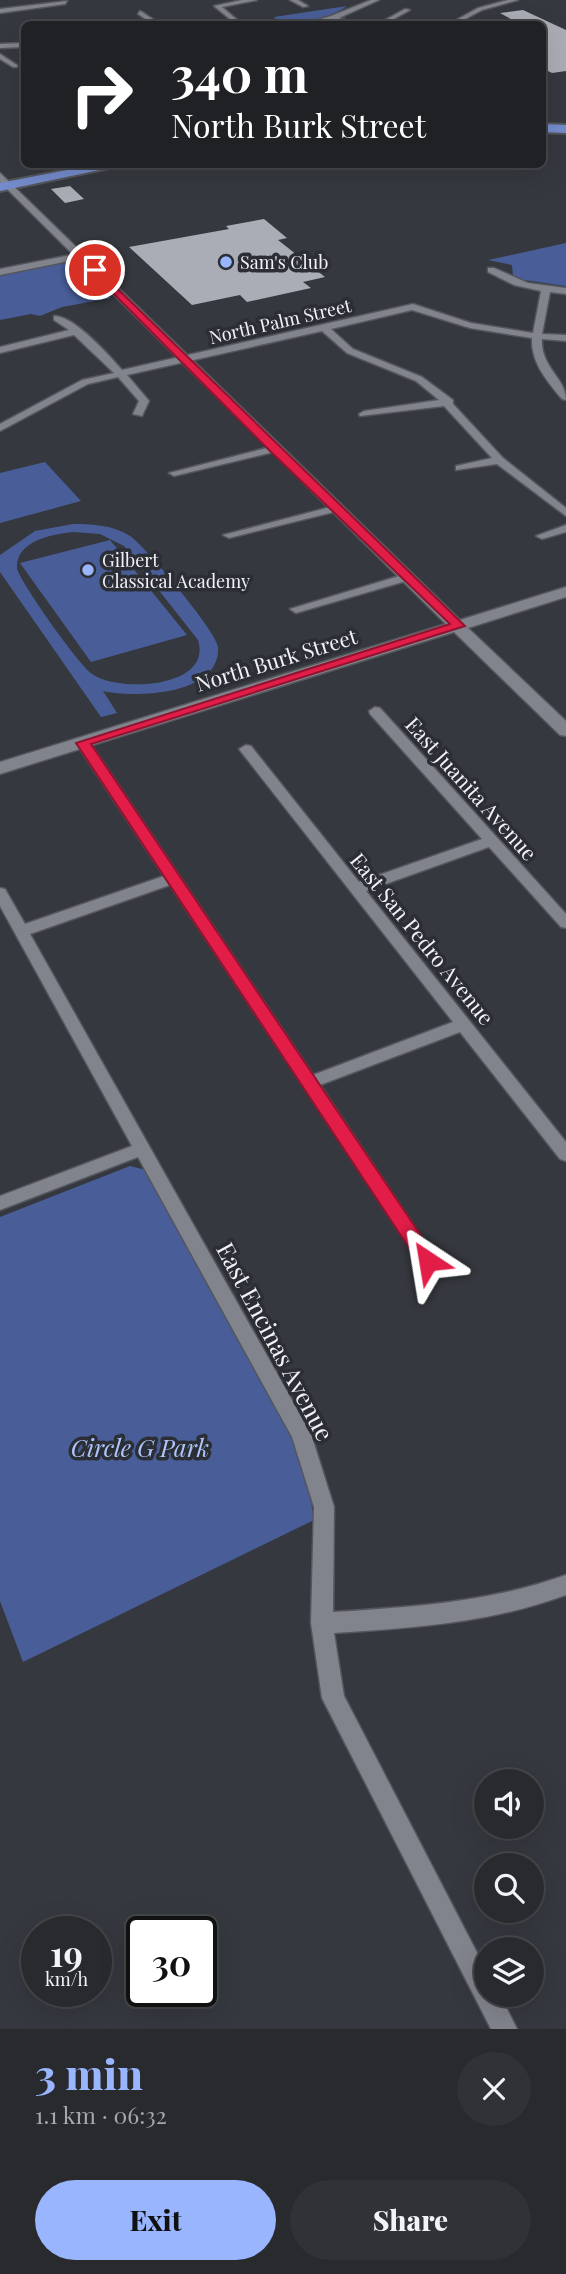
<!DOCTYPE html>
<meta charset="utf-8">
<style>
body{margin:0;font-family:"Playfair Display",serif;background:#303236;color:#f1f3f6;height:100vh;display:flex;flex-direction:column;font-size:26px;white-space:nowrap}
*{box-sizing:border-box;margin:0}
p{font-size:23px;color:#a5a7aa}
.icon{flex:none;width:38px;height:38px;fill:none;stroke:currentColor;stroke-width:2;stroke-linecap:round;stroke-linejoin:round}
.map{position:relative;height:2029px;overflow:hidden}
.drawer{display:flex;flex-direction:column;background:#282a2e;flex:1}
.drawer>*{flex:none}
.top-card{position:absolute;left:21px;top:21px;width:525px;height:147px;border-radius:10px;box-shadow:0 7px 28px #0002,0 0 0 2px #44464a;background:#202124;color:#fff;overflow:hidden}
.buttons{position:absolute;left:474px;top:1769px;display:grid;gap:14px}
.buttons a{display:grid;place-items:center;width:70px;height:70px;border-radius:50%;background:#282a2e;box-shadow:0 7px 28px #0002,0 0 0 2px #44464a;font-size:35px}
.speed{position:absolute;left:21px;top:1916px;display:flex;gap:14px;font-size:35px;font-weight:700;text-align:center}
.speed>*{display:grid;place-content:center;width:91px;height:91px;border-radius:50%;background:#282a2e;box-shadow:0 7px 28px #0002,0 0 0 2px #44464a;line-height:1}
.speed small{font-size:18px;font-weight:400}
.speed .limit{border:4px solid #111;border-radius:10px;background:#fff;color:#111}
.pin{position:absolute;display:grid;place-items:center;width:60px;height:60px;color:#fff;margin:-30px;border:4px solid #fff;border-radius:50%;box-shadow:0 2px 7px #0007}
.me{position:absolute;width:77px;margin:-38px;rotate:327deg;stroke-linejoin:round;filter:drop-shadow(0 0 5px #0008)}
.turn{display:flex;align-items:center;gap:24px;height:147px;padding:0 35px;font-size:32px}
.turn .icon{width:91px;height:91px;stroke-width:2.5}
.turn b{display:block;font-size:49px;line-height:60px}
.round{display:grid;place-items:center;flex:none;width:74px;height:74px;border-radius:37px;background:#303236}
.headline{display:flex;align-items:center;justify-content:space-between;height:119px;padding:0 35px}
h1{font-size:42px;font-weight:800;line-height:52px;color:#99b5fd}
.button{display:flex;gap:14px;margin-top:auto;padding:14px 35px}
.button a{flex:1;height:80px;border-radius:42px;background:#99b5fd;color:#111;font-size:28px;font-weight:800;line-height:80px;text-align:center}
.button a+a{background:#303236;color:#f1f3f6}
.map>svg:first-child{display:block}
.green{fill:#495e98;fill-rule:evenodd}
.building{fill:#aaadb5}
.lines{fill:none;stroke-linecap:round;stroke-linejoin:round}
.minor-casing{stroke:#54565c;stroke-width:3}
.tertiary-casing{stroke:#54565c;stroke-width:3}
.primary-casing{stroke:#54565c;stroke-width:4}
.minor{fill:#81848c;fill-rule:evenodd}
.tertiary{fill:#81848c;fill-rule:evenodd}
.primary{fill:#748bcb;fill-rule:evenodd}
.route{fill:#e11d48;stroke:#92132f;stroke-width:2}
.poi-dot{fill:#99b5fd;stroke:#2b2e34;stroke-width:2.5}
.labels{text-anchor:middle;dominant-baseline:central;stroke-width:7;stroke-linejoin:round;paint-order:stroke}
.far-poi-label{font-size:18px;fill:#f2f3f8;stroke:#2b2e34;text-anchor:start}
.far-street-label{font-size:18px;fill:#f2f3f8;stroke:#2b2e34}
.street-label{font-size:21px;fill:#f2f3f8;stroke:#2b2e34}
.near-street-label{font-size:24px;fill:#f2f3f8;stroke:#2b2e34}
.near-park-label{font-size:24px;font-style:italic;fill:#afc6fd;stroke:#2b2e34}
</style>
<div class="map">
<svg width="566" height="2029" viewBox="0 0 566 2029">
<rect width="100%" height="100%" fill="#35383e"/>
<g class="green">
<path d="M347,6C321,24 287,25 256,24L278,21L274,17Z"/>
<polygon points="566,243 566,286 517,279 513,276 512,265 488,260"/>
<polygon points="73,261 111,298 62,307 40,316 31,314 0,320 0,274"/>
<polygon points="45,462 81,501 0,523 0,473"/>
<path d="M73,524C92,524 113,525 130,536C144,545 217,632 218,647C221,696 134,698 103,691L117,713L101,717L0,572V555L35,531ZM74,532L100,534L124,546L198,640C213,688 119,693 92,674C78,664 23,586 17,569C15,541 52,534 74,532Z"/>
<polygon points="110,540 187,635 91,662 20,563"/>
<polygon points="130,1166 146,1170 295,1440 307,1477 314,1520 23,1662 0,1601 0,1217"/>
</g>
<g class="building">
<polygon points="523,10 566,30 566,71 552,73 542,68 542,24 520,24 500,13"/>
<polygon points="70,186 84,199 65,203 51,189"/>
<polygon points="264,219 287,238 278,240 325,277 303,282 311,288 247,302 240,295 192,305 129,247 229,229 226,226"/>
</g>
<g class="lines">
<g class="minor-casing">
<g id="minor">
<polygon points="242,0 257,0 222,7 242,24 236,24 214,6"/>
<polygon points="290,0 298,0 308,6 303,7"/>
<polygon points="371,0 379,0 339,18 358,24 333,20 303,24 331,16"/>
<polygon points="508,0 518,0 482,10 456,24 449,24 478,8"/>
<polygon points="67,1 65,4 0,13 0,9"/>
<polygon points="405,9 410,10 385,24 378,24"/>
<polygon points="140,11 142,12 160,24 153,24 138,14"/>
<polygon points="24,43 24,47 0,48 0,44"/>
<polygon points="0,54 17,65 17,67 13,67 0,59"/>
<polygon points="81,253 84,254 84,258 0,275 0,269"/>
<path d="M488,268H494L528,283L566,288V294L550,292L542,334L566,335V341L542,339C540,367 566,378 566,400L562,399C547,381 531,363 532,338L470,328L412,310L331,329L353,349L422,377L453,400V404L503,458L566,508V516L497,464L456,470V466L492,458L444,406L360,416L359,414L364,411L439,400L416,381L347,353L322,331L127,375L149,401L142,416L133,414L139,401L118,377L88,384L0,431V424L82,380L114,373L74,335L0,353V347L69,330L54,320V316C73,315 109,355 122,370L413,304L471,323L533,333L541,291L514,285L488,272Z"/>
<polygon points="274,446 279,449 278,451 174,476 169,473"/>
<polygon points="338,505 342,506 342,510 229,538 223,535"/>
<polygon points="566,525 566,532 542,539 536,536"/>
<polygon points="409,573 415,577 413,579 296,613 290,609"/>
<path d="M375,707L380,708L566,914V928L561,927L489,847L366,891L566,1142V1161L560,1159L460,1032L320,1085L434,1256L437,1261L434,1266L428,1269L422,1266L170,885L30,934L311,1434L334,1507L333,1612C413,1607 490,1602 566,1575V1595C490,1623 414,1628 334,1633L344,1696L486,1970V1995H500L517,2029H491L322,1698L311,1623L314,1507L292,1437L138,1157L0,1210V1196L132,1146L0,906V888L5,889L25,924L164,876L76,743L78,740H88L313,1075L453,1022L239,749L246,745L251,746L359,882L482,839L370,714L369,711Z"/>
</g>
</g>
<g class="tertiary-casing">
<polygon id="tertiary" points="0,173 460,620 566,587 566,597 468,628 566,721 566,736 560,735 454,632 0,774 0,762 446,624 0,182"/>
</g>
<g class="primary-casing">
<g id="primary">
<polygon points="542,124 566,125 566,133 542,132"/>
<polygon points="98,164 128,164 0,191 0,183"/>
</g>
</g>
<use href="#minor" class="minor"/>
<use href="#tertiary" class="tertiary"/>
<use href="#primary" class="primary"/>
</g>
<polygon class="route" points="95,267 465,626 91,744 434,1255 437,1261 434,1266 421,1266 76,743 450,624 270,451 92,272"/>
<g class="poi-dot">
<circle cx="226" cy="262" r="7"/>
<circle cx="88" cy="570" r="7"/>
</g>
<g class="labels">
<g class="far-poi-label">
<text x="240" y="262">Sam's Club</text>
<text x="102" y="560">Gilbert<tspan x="102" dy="21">Classical Academy</tspan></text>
</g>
<g class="far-street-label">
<text transform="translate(280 321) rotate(-13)">North Palm Street</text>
</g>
<g class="street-label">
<text transform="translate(276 659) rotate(-17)">North Burk Street</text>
<text transform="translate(472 788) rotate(48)">East Juanita Avenue</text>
<text transform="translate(423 938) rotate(51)">East San Pedro Avenue</text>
</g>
<g class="near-street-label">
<text transform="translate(276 1341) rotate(62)">East Encinas Avenue</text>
</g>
<g class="near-park-label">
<text x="140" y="1447">Circle G Park</text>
</g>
</g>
</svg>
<div class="buttons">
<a><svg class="icon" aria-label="sound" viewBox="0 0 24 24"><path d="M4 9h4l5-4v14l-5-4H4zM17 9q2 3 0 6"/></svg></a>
<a><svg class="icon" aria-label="search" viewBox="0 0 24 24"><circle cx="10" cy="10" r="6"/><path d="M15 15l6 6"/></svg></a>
<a><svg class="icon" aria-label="layers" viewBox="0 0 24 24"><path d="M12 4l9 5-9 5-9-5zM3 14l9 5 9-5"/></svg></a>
</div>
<div class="speed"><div>19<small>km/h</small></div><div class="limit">30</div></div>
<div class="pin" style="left:95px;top:270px;background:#d93025"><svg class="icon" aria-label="arrive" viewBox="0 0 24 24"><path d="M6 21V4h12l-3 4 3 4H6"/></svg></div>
<svg class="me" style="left:428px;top:1261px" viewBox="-20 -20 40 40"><path d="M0-17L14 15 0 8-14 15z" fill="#e11d48" stroke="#fff" stroke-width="4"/></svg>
<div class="top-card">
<div class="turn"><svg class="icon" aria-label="right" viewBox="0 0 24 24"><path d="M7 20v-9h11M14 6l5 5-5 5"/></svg><div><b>340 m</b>North Burk Street</div></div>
</div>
</div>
<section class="drawer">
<div class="headline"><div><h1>3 min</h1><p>1.1 km · 06:32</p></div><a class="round"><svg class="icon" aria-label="close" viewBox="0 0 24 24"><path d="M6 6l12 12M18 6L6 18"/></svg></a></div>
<div class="button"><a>Exit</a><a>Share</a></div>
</section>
